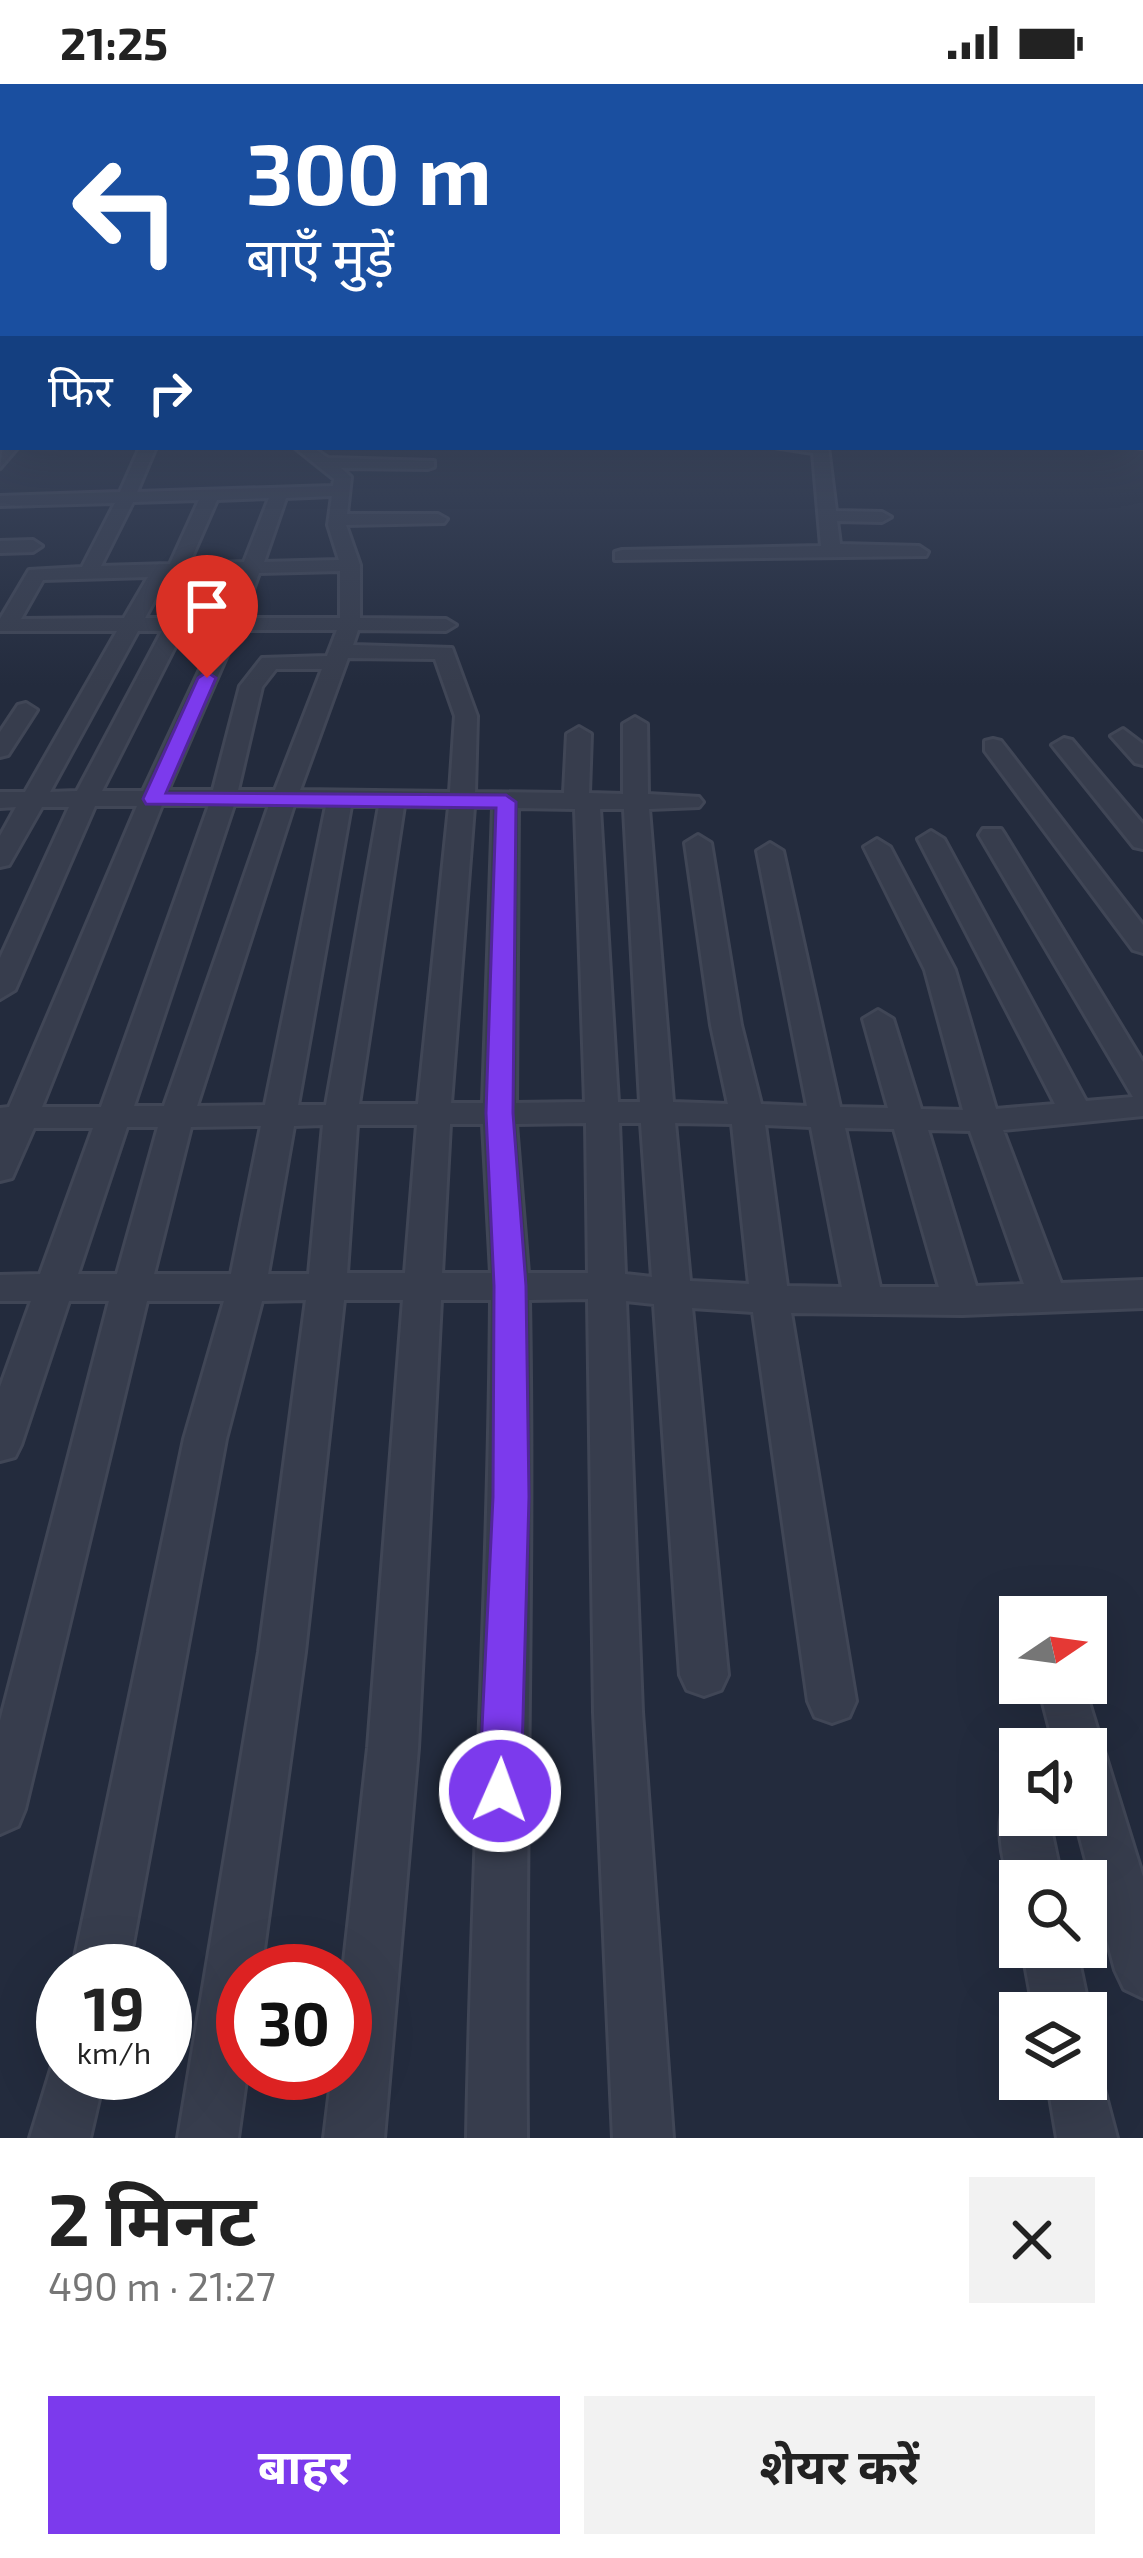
<!DOCTYPE html>
<html lang="hi">
<meta charset="utf-8">
<style>
body{margin:0;font-family:"Exo 2","Noto Sans Devanagari",sans-serif;background:#f2f2f2;color:#222;height:100vh;display:flex;flex-direction:column;font-size:45px;white-space:nowrap}
*{box-sizing:border-box;margin:0}
p{font-size:39px;color:#767676}
.icon{flex:none;width:66px;height:66px;fill:none;stroke:currentColor;stroke-width:2;stroke-linecap:round;stroke-linejoin:round}
.map{position:relative;height:2054px;overflow:hidden}
.panel{display:flex;flex-direction:column;background:#fff;flex:1}
.panel>*{flex:none}
.guide{position:absolute;left:0px;top:0px;width:1143px;height:366px;box-shadow:0 12px 48px #0002;background:#1a4fa0;color:#fff;overflow:hidden}
.needle{width:78px;rotate:77deg}
.buttons{position:absolute;left:999px;top:1512px;display:grid;gap:24px}
.buttons a{display:grid;place-items:center;width:108px;height:108px;border-radius:0px;background:#fff;box-shadow:0 12px 48px #0002;font-size:60px}
.speed{position:absolute;left:36px;top:1860px;display:flex;gap:24px;font-size:60px;font-weight:700;text-align:center}
.speed>*{display:grid;place-content:center;width:156px;height:156px;border-radius:50%;background:#fff;box-shadow:0 12px 48px #0002;line-height:1}
.speed small{font-size:30px;font-weight:400}
.speed .limit{border:18px solid #d22;background:#fff;color:#111}
.pin{position:absolute;display:grid;place-items:center;width:102px;height:102px;color:#fff;margin:-123px -51px;border-radius:50% 50% 50% 0;rotate:-45deg;box-shadow:0 0 12px #0007}
.pin .icon{rotate:45deg}
.me{position:absolute;width:132px;margin:-66px;rotate:2deg;stroke-linejoin:round;filter:drop-shadow(0 0 9px #0008)}
.turn{display:flex;align-items:center;gap:42px;height:252px;padding:0 48px;font-size:54px}
.turn .icon{width:156px;height:156px;stroke-width:2.5}
.turn b{display:block;font-size:84px;line-height:102px}
.then{display:flex;align-items:center;height:114px;padding:0 48px;background:#0003;gap:24px;font-size:45px}
.round{display:grid;place-items:center;flex:none;width:126px;height:126px;border-radius:0px;background:#f2f2f2}
.overview{display:flex;align-items:center;justify-content:space-between;height:204px;padding:0 48px}
h1{font-size:72px;font-weight:700;line-height:90px}
.button{display:flex;gap:24px;margin-top:auto;padding:24px 48px}
.button a{flex:1;height:138px;border-radius:0px;background:#7c3aed;color:#fff;font-size:48px;font-weight:700;line-height:138px;text-align:center}
.button a+a{background:#f2f2f2;color:#222}
.status{display:flex;justify-content:space-between;align-items:center;height:84px;padding:0 60px;background:#fff;direction:ltr}
.status svg{height:33px;fill:currentColor}
.map>svg:first-child{display:block}
.lines{fill:none;stroke-linecap:round;stroke-linejoin:round}
.minor-casing{stroke:#404656;stroke-width:6}
.minor{fill:#373d4d;fill-rule:evenodd}
.route{fill:#7c3aed;stroke:#51269a;stroke-width:3}
</style>
<div class="status"><b>21:25</b><svg viewBox="0 0 49 12"><path d="M0 12V9h3v3zM5 12V6h3v6zM10 12V3h3v9zM15 12V0h3v12zM26 1h20v11H26zM47 4h2v5h-2z"/></svg></div>
<div class="map">
<svg width="1143" height="2054" viewBox="0 0 1143 2054">
<rect width="100%" height="100%" fill="#232b3d"/>
<g class="lines">
<g class="minor-casing">
<g id="minor">
<polygon points="1140,354 1143,354 1143,364 1137,363"/>
<polygon points="3,362 18,363 0,384"/>
<path d="M140,363H156L137,408L333,402L334,395L294,363H312L328,374L434,377V383L428,385L341,384L351,393L347,430H438L447,435L444,439L346,441L360,481V534L446,535L456,541L446,547L358,546L353,561L452,564L477,632L475,708L564,709L567,650L579,643L591,650L589,709L623,710V640L635,633L647,640L648,710L699,713L703,718L699,723L649,725L673,1018L728,1020L711,941L685,759L698,751L711,759L741,941L761,1020L807,1022L757,767L770,759L783,767L840,1023L888,1024L863,935L878,926L893,935L921,1025L963,1026L925,886L864,763L877,755L890,763L955,886L996,1025L1055,1020L918,755L931,747L944,755L1086,1017L1133,1013L979,751L983,745H1001L1005,751L1143,978V1032L1003,1046L1061,1199L1143,1196V1224L962,1231L791,1229L856,1617L849,1633L832,1639L815,1633L808,1617L753,1228L692,1224L728,1591L721,1606L704,1612L687,1606L680,1591L654,1220L626,1217L642,1628L673,2054H613L594,1628L588,1215L529,1216C534,1495 524,1774 527,2054H467C472,1774 489,1495 491,1216H441L418,1664L384,2054H324L332,1989H345L343,1887L368,1664L403,1216H344L305,1568L261,1887H243V1989H247L238,2054H178L259,1568L306,1216L262,1217L226,1355L128,1887H72L184,1355L224,1217H147L25,1725L18,1742L0,1750V1637L109,1217H69L21,1361L15,1373L0,1377V1303L31,1217H0V1191L40,1190L93,1044H34L12,1094L0,1097V1024L9,1023L137,722H95L15,906L0,915V874L69,723H42L9,781L0,783V752L16,723L0,724V708H25L117,547H0V535L29,486L82,483L115,419L0,422V412L120,408ZM332,412L328,441L339,476L264,478L286,414ZM269,414L244,478L189,480L217,416ZM199,416L170,480L101,482L133,418ZM340,487V534H243L259,489ZM240,490L223,534H145L168,492ZM148,493L124,534L21,535L43,496ZM238,546H337L327,572L262,574L240,602L213,706H168ZM138,547H162L77,707L50,708ZM183,547H218L143,707H102ZM348,574L435,575L455,632L450,708L300,706ZM276,585H322L275,706H238L262,603ZM162,721H209L101,1023H42ZM234,721H269L164,1022H134ZM294,721L326,722L265,1021L197,1022ZM351,722H379L326,1021H298ZM404,722L449,723L418,1020H359ZM474,723H493L483,1019H451ZM518,724L575,725L585,1018L516,1019ZM600,725H624L640,1018H618ZM586,1039L588,1189H528L516,1040ZM619,1039H641L652,1193L625,1190ZM675,1039L732,1040L749,1200L690,1197ZM450,1040H483L491,1189H442ZM323,1041L309,1190H268L294,1042ZM357,1041H417L405,1189H347ZM765,1041L811,1043L842,1203L787,1202ZM261,1042L231,1190H154L191,1043ZM127,1043H158L117,1190H78ZM845,1044L894,1045L939,1203H880ZM928,1046L970,1047L1024,1200L976,1202Z"/>
<polygon points="774,363 828,363 836,427 882,428 891,433 882,438 837,437 840,460 919,462 928,468 926,472 615,476 615,468 622,466 821,462 813,369"/>
<polygon points="0,457 33,456 42,462 33,468 0,469"/>
<polygon points="26,619 37,626 8,671 0,673 0,648 18,621"/>
<polygon points="1123,645 1143,660 1143,681 1135,679 1111,652"/>
<polygon points="1064,654 1072,656 1143,740 1143,765 1134,763 1056,666 1052,661"/>
<polygon points="993,655 1001,657 1143,841 1143,869 1133,866 985,667 985,657"/>
<polygon points="1050,1599 1083,1599 1143,1793 1143,1914 1124,1905 1115,1886 1074,1731 1086,1731 1086,1665 1055,1665 1042,1615"/>
<path d="M1020,1711V1731H1048L1062,1797H1020V1817C1003,1792 994,1744 1006,1716Z"/>
<polygon points="1022,1863 1076,1863 1090,1929 1086,1939 1086,1929 1034,1929"/>
<polygon points="63,1966 63,1989 105,1989 90,2054 30,2054 56,1969"/>
<polygon points="1086,1970 1096,1975 1117,2054 1057,2054 1047,1995 1086,1995"/>
</g>
</g>
<use href="#minor" class="minor"/>
</g>
<linearGradient id="sky" x2="0" y2="1"><stop stop-color="#131822"/><stop offset="0.52" stop-color="#3f4a62"/><stop offset="1" stop-color="#3f4a62" stop-opacity="0"/></linearGradient>
<rect width="1143" height="602" fill="url(#sky)"/>
<polygon class="route" points="207,588 216,594 166,709 506,711 516,718 513,1029 526,1202 529,1413 521,1707 515,1721 500,1727 485,1721 479,1707 493,1413 494,1202 486,1029 496,724 146,720 143,715 198,594"/>
</svg>
<div class="buttons">
<a><svg class="needle" viewBox="-14 -14 28 28"><path d="M0-13l5 13h-10z" fill="#e53935"/><path d="M0 13l5-13h-10z" fill="#767676"/></svg></a>
<a><svg class="icon" aria-label="sound" viewBox="0 0 24 24"><path d="M4 9h4l5-4v14l-5-4H4zM17 9q2 3 0 6"/></svg></a>
<a><svg class="icon" aria-label="search" viewBox="0 0 24 24"><circle cx="10" cy="10" r="6"/><path d="M15 15l6 6"/></svg></a>
<a><svg class="icon" aria-label="layers" viewBox="0 0 24 24"><path d="M12 4l9 5-9 5-9-5zM3 14l9 5 9-5"/></svg></a>
</div>
<div class="speed"><div>19<small>km/h</small></div><div class="limit">30</div></div>
<div class="pin" style="left:207px;top:594px;background:#d93025"><svg class="icon" aria-label="arrive" viewBox="0 0 24 24"><path d="M6 21V4h12l-3 4 3 4H6"/></svg></div>
<svg class="me" style="left:500px;top:1707px" viewBox="-20 -20 40 40"><circle r="17" fill="#7c3aed" stroke="#fff" stroke-width="3"/><path d="M0-11L8 9 0 5-8 9z" fill="#fff"/></svg>
<div class="guide">
<div class="turn"><svg class="icon" aria-label="left" viewBox="0 0 24 24"><path d="M17 20v-9H6M10 6l-5 5 5 5"/></svg><div><b>300 m</b>बाएँ मुड़ें</div></div>
<div class="then">फिर<svg class="icon" aria-label="right" viewBox="0 0 24 24"><path d="M7 20v-9h11M14 6l5 5-5 5"/></svg></div>
</div>
</div>
<section class="panel">
<div class="overview"><div><h1>2 मिनट</h1><p>490 m · 21:27</p></div><a class="round"><svg class="icon" aria-label="close" viewBox="0 0 24 24"><path d="M6 6l12 12M18 6L6 18"/></svg></a></div>
<div class="button"><a>बाहर</a><a>शेयर करें</a></div>
</section>
